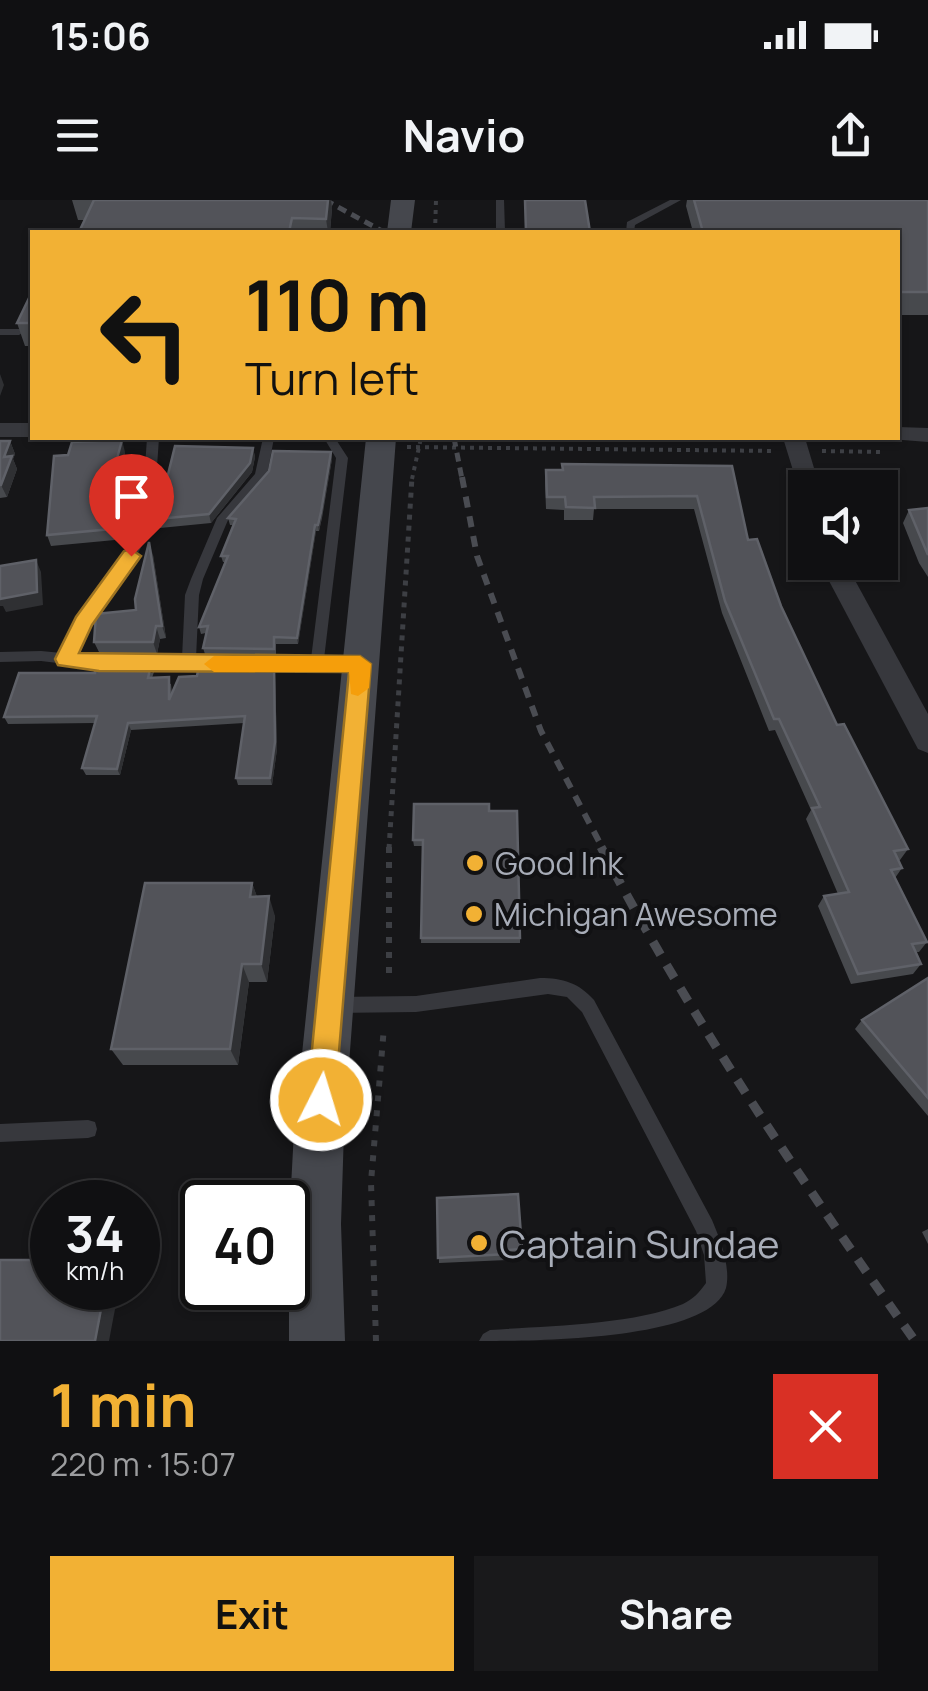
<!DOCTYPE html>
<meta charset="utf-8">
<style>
body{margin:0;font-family:Manrope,sans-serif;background:#19191b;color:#f1f3f6;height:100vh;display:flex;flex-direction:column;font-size:38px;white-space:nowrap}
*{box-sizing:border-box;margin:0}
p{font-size:32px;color:#9c9d9f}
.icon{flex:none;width:55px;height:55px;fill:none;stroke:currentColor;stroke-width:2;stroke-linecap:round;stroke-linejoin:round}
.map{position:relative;height:1141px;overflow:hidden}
.drawer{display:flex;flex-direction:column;background:#101012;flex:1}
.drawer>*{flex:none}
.guide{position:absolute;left:30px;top:30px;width:870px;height:210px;border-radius:0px;box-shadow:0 2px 8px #0004,0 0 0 2px #303032;background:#f2b134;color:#111;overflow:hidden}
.controls{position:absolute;left:788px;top:270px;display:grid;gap:20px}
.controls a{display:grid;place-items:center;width:110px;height:110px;border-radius:0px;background:#101012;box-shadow:0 2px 8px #0004,0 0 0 2px #303032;font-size:50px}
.speed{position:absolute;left:30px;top:980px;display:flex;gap:20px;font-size:50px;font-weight:700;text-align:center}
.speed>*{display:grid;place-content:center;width:130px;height:130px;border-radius:50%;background:#101012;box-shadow:0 2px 8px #0004,0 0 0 2px #303032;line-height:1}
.speed small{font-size:25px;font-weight:400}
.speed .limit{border:5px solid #111;border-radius:15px;background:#fff;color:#111}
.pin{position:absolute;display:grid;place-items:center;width:85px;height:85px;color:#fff;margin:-102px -42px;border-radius:50% 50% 50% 0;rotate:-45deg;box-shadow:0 0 10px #0007}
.pin .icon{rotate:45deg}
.me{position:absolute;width:110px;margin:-55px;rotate:5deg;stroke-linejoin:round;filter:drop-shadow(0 0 8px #0008)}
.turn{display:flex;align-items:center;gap:35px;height:210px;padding:0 50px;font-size:45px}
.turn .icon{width:130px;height:130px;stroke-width:2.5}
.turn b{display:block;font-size:70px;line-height:85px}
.round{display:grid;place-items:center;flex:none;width:105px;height:105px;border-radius:0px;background:#19191b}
.head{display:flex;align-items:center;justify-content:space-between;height:170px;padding:0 50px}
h1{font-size:60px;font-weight:700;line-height:75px;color:#f2b134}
.button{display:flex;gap:20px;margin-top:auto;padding:20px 50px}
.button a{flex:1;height:115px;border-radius:0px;background:#f2b134;color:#111;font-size:40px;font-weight:700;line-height:115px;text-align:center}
.button a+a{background:#19191b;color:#f1f3f6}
.status{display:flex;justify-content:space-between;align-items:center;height:70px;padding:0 50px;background:#101012;direction:ltr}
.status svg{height:28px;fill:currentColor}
header{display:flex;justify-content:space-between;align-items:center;height:130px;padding:0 50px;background:#101012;font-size:45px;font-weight:700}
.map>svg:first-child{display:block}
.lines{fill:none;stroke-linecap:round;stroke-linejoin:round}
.path-far2{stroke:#3d3f44;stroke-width:4;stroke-dasharray:4 5;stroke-linecap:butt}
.path-far1{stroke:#3d3f44;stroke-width:5;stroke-dasharray:5 6;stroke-linecap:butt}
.path{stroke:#3d3f44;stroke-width:6;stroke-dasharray:6 9;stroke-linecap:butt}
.lane{fill:#37383d;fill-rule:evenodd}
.street{fill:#37383d;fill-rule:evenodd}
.secondary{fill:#45474d;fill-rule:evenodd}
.rail-far2{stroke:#4a4c52;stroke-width:5;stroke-dasharray:9 6;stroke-linecap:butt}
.rail-far1{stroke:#4a4c52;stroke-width:6;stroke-dasharray:11 9;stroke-linecap:butt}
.rail{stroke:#4a4c52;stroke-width:9;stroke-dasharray:15 12;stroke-linecap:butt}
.wall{fill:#47494d}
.shaded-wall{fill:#2f3033}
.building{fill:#525359;stroke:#5f6168;stroke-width:2.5}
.route{fill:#f2b134;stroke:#9d7322;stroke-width:2.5}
.slow{fill:#f59e0b}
.poi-dot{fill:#f2b134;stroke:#111113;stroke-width:4}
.labels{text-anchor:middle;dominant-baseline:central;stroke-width:8;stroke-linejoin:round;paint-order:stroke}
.poi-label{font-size:32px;fill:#a8adb8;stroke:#111113;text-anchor:start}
.near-poi-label{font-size:38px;fill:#a8adb8;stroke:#111113;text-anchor:start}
</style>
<div class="status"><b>15:06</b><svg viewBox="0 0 49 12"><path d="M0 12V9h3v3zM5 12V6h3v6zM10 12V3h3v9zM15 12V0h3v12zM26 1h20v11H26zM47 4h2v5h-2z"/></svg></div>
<header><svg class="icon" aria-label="menu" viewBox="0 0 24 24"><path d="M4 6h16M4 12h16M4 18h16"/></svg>Navio<svg class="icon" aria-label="share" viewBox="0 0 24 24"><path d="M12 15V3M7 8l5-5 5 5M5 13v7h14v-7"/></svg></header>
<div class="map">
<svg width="928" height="1141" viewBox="0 0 928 1141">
<rect width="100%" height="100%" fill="#161618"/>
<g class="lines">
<g class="path-far2">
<polyline points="435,32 436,0"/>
<polyline points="407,247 776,251"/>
<polyline points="822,251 881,252"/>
<polyline points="412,279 421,238"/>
</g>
<polyline class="path-far1" points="389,649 412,277"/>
<g class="path">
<polyline points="389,647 389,782"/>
<polyline points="376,1141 371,982 384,827"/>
</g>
<g class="lane">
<polygon points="496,0 504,0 505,32 496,32"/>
<polygon points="670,0 681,0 635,25 634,32 626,32 627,22"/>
<polygon points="0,129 19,129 24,132 19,135 0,135"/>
<polygon points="147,238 159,238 154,310 149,332 135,359 90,424 75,455 99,458 182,458 185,395 191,379 217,318 255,274 263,238 274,238 267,275 228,320 203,379 199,395 196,458 311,459 336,258 324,238 335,238 348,258 324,459 360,459 365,460 367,464 365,468 99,468 41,461 0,462 0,452 41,451 62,453 79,419 125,354 137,332 142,310"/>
<path d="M540,778C563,778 579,783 594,800L712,1020C720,1039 731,1067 726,1088C710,1141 530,1141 479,1141L483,1134L490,1130C544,1126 634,1125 683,1104C693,1099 699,1093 706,1083L704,1055L696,1031L582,812L567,797L548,794L416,812L333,813L327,811L324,805L327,799L333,797L416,796Z"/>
<polygon points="88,920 95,922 97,929 95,936 88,938 0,942 0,924"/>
<polygon points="202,1019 202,1039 196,1040 189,1037 186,1030 189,1023"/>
</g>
<g class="street">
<rect x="0" y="223" width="32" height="14"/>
<polygon points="898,227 928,228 928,242 890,239 898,238"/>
<polygon points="783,238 805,238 820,288 805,288 805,295 800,293"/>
<polygon points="819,362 845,362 928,514 928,553 918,549"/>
</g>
<g class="secondary">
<polygon points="391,0 415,0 411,32 387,32"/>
<polygon points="366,238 396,238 344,931 341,1024 345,1141 289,1141 289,1024 294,931"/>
</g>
<g class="rail-far2">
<polyline points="325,0 384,32"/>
<polyline points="454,238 462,279"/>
</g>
<polyline class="rail-far1" points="462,277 477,356 541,531 603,649"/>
<path class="rail" d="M601,647C692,821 802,981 915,1141"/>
</g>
<g class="wall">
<polygon points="72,0 331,0 332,8 330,32 79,32 85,20 78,20"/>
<polygon points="687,0 928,0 928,115 898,115 898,32 693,32 686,6"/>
<polygon points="32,96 32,146 25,146 17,123"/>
<polygon points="0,241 10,241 15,254 13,259 17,269 7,297 0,298"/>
<polygon points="253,248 255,257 252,272 211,323 160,328 157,319"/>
<polygon points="125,252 121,269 124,269 127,280 115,340 51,346 47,335"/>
<polygon points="331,252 332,259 322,318 319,331 316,331 298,444 276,444 276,455 205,454 203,448 206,433 201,434 199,427 226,362 223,362 221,356 233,325 230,325 228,318"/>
<polygon points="562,264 732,266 748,340 837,525 908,649 900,660 898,660 902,668 895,678 927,742 919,752 916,752 921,764 913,774 851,784 818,706 824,696 838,694 806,619 811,610 775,530 769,531 722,413 694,309 594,309 593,320 564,320 564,310 546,309 545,283 546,270 562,270"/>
<polygon points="928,308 928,377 919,363 903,323 909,310"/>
<polygon points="153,355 166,438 160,439 157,454 100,454 94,442 136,410"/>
<polygon points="154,472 152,478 171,484 172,494 275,472 277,549 272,585 238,585 236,578 244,523 131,530 120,575 86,575 82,568 95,523 8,524 4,517"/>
<polygon points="489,611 520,738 520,743 421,743 423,646 414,646 413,640"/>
<polygon points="252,683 257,697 275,716 267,782 249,782 238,865 123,865 111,849"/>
<polygon points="928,778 928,916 855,829 862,820"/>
<polygon points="437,998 522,1049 521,1055 507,1055 507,1060 439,1063"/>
<polygon points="928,1029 928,1044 922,1032"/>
</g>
<g class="shaded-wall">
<polygon points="328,0 331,0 332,8 330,32 328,32 326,19"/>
<polygon points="0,174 4,185 0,196"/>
<polygon points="122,240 125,252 118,281 114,270"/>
<polygon points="10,241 15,254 13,259 17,269 7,297 1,285 4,257"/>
<polygon points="253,248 255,257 252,272 211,323 209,314"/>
<polygon points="331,252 332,259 319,331 318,325"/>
<polygon points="124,269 127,280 115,340 111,329"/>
<polygon points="315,325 316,331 298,444 297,438"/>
<polygon points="149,342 153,355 166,438 162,426"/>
<polygon points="36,360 41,372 43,405 6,412 3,406 0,406 0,393"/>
<polygon points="156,426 160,439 157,454 153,442"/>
<polygon points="274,465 275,472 277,549 272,585 270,578"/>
<polygon points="128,523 131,530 120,575 117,569"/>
<polygon points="252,683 259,702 250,697"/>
<polygon points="269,696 275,716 267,782 261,764"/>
<polygon points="242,764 249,782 238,865 230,849"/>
<polygon points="105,1088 119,1088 109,1141 95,1141"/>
</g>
<g class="building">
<polygon points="94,0 328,0 326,19 292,18 289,32 79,32"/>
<polygon points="525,0 585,0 590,32 526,32"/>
<polygon points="694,0 928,0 928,92 898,92 898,32 703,32"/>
<polygon points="30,96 32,96 32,123 17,123"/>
<polygon points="122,240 114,270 124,269 111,329 47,335 54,256 68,255 72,242"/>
<polygon points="0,241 10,241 4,257 12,256 1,285 0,285"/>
<polygon points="175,246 253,248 250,263 209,314 157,319"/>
<polygon points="273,251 331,252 321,312 318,325 315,325 297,438 274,437 274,449 203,448 208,426 199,427 228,356 221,356 236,319 228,318 269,271"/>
<polygon points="562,264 732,266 748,340 757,339 781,406 837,525 844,524 908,649 894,651 902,668 891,670 927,742 912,744 921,764 858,774 824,696 849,692 812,608 820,607 779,519 774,519 725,401 697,296 594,297 595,308 566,307 565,297 547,297 546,270 563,270"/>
<polygon points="928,308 928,355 909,310"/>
<polygon points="149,342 162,426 156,426 153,442 94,442 96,414 136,410 135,399"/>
<polygon points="36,360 37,392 0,399 0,366"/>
<polygon points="95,465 151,465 148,478 169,477 169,500 179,477 197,476 199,465 274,465 275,542 270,578 236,578 245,516 128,523 117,569 82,568 97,516 4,517 19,473 95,473"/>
<polygon points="414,604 489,604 489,611 517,611 520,738 421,738 423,640 413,640"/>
<polygon points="145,683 252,683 250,697 269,696 261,764 242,764 230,849 111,849"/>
<polygon points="928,778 928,898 862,820"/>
<polygon points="518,994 522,1049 507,1050 507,1054 438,1058 437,998"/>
<polygon points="0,1060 52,1060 52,1088 105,1088 95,1141 0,1141"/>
</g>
<polygon class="route" points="131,349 141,356 92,425 79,453 360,456 371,464 335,900 331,910 321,914 311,910 307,900 349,472 99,471 58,465 55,459 76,417 124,351"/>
<polygon class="slow" points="214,456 360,456 371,464 369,488 358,496 351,494 349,472 214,472 204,464"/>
<g class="poi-dot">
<circle cx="475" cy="663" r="10"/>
<circle cx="474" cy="714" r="10"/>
<circle cx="479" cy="1043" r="10"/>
</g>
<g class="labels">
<g class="poi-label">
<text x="495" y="663">Good Ink</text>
<text x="494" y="714">Michigan Awesome</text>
</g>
<g class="near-poi-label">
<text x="499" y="1043">Captain Sundae</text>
</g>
</g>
</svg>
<div class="controls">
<a><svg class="icon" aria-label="sound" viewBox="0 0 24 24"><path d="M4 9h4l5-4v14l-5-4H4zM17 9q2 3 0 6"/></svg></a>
</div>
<div class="speed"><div>34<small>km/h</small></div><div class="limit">40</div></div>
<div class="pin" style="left:131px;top:356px;background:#d93025"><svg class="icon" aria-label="arrive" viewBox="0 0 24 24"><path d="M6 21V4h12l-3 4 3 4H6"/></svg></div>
<svg class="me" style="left:321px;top:900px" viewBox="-20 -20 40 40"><circle r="17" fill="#f2b134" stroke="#fff" stroke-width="3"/><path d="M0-11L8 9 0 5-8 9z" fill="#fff"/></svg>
<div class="guide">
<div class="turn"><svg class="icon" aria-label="left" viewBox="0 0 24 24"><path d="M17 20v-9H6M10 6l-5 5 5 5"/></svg><div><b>110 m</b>Turn left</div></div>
</div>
</div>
<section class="drawer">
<div class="head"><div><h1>1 min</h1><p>220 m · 15:07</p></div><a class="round" style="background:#d93025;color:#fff"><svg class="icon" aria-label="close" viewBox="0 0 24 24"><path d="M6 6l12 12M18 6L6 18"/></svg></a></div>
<div class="button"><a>Exit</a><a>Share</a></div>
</section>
